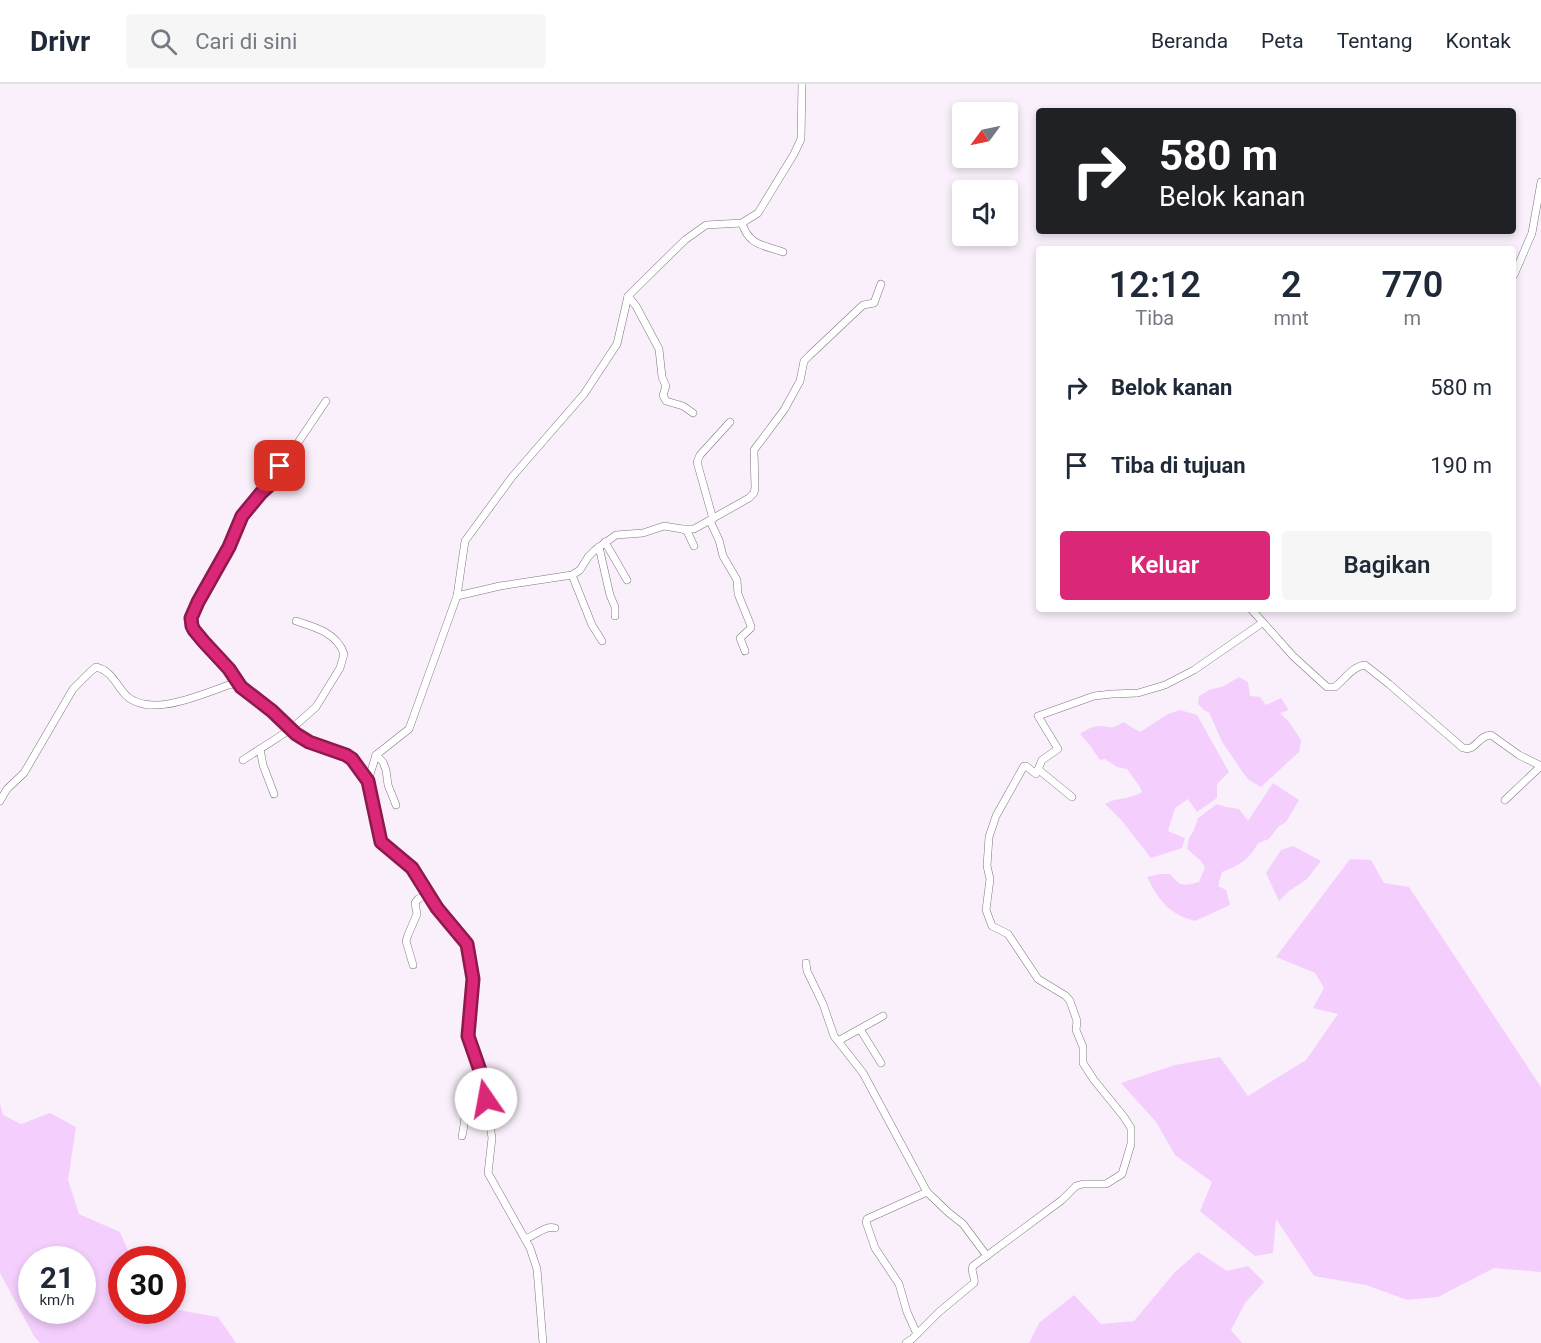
<!DOCTYPE html>
<html lang="id">
<style>
body{margin:0;font-family:Roboto,sans-serif;background:#f6f6f7;color:#1f2937;height:100vh;display:flex;flex-direction:column;font-size:22px;white-space:nowrap}
*{box-sizing:border-box;margin:0}
p{font-size:20px;color:#747a83}
.icon{flex:none;width:33px;height:33px;fill:none;stroke:currentColor;stroke-width:2;stroke-linecap:round;stroke-linejoin:round}
.map{position:relative;flex:1;overflow:hidden}
.side{position:absolute;left:1036px;top:162px;width:480px;height:366px;display:flex;flex-direction:column;background:#fff;border-radius:6px;box-shadow:0 3px 9px #0003}
.side>*{flex:none}
.guide{position:absolute;left:1036px;top:24px;width:480px;height:126px;border-radius:6px;box-shadow:0 3px 9px #0003;background:#202124;color:#fff;overflow:hidden}
.needle{width:39px;rotate:237deg}
.fabs{position:absolute;left:952px;top:18px;display:grid;gap:12px}
.fabs a{display:grid;place-items:center;width:66px;height:66px;border-radius:6px;background:#fff;box-shadow:0 3px 9px #0003;font-size:30px}
.speed{position:absolute;left:18px;top:1162px;display:flex;gap:12px;font-size:30px;font-weight:700;text-align:center}
.speed>*{display:grid;place-content:center;width:78px;height:78px;border-radius:50%;background:#fff;box-shadow:0 3px 9px #0003;line-height:1}
.speed small{font-size:15px;font-weight:400}
.speed .limit{border:9px solid #d22;background:#fff;color:#111}
.pin{position:absolute;display:grid;place-items:center;width:51px;height:51px;color:#fff;margin:-26px;border-radius:12px;box-shadow:0 3px 9px #0006}
.me{position:absolute;width:66px;margin:-33px;rotate:348deg;stroke-linejoin:round;filter:drop-shadow(0 0 4px #0008)}
.turn{display:flex;align-items:center;gap:21px;height:126px;padding:0 24px;font-size:27px}
.turn .icon{width:78px;height:78px;stroke-width:2.5}
.turn b{display:block;font-size:42px;line-height:51px}
.eta{display:flex;justify-content:space-evenly;align-items:center;height:102px;text-align:center}
.eta b{font-size:36px;font-weight:600;line-height:42px}
.cta{display:flex;gap:12px;margin-top:auto;padding:12px 24px}
.cta a{flex:1;height:69px;border-radius:6px;background:#db2777;color:#fff;font-size:24px;font-weight:600;line-height:69px;text-align:center}
.cta a+a{background:#f6f6f7;color:#1f2937}
ul{padding:0;list-style:none}
li{display:flex;align-items:center;gap:18px;height:78px;padding:0 24px}
li div{flex:1}
li b{display:block;font-size:22px}
li em{font-style:normal}
header{display:flex;align-items:center;gap:36px;box-sizing:border-box;height:84px;padding:0 30px;background:#fff;border-bottom:2px solid #e0e1e3}
header strong{font-size:28px}
nav{display:flex;gap:33px;margin-inline-start:auto;font-size:21px}
.search{width:420px;height:54px;background:#f6f6f7;display:flex;align-items:center;gap:15px;box-sizing:border-box;padding:0 21px;border-radius:6px;color:#747a83;font-size:22px}
.map>svg:first-child{display:block}
.green{fill:#f4cffd;fill-rule:evenodd}
.lines{fill:none;stroke-linecap:round;stroke-linejoin:round}
.minor-casing{stroke:#7d757f;stroke-width:8}
.minor{stroke:#fff;stroke-width:7}
.route-casing{stroke:#8e194d;stroke-width:15}
.route{stroke:#db2777;stroke-width:10}
</style>
<header>
<strong>Drivr</strong>
<div class="search"><svg class="icon" aria-label="search" viewBox="0 0 24 24"><circle cx="10" cy="10" r="6"/><path d="M15 15l6 6"/></svg>Cari di sini</div>
<nav><a>Beranda</a><a>Peta</a><a>Tentang</a><a>Kontak</a></nav>
</header>
<div class="map">
<svg width="1541" height="1259" viewBox="0 0 1541 1259">
<rect width="100%" height="100%" fill="#faf0fc"/>
<g class="green">
<polygon points="1239,593 1248,598 1250,612 1260,613 1266,621 1281,614 1289,626 1280,629 1289,638 1301,656 1299,668 1261,703 1249,696 1244,690 1222,658 1209,628 1205,627 1198,620 1199,612 1209,606 1224,602"/>
<path d="M1180,626L1197,631L1229,688L1217,700V714L1197,728L1188,715L1175,724L1168,747L1185,754L1182,764L1151,774L1122,737L1105,720C1116,713 1130,716 1142,708L1140,703L1127,685L1117,683L1105,675L1100,676L1089,660L1080,650C1086,646 1092,642 1099,642C1112,642 1109,647 1123,638L1140,648L1168,630Z"/>
<path d="M1273,699L1299,716L1286,738L1278,743L1269,755L1258,759C1249,776 1240,781 1222,788L1218,802L1226,806L1230,821L1195,837C1169,830 1159,817 1147,793L1160,790H1170C1181,803 1183,802 1199,798L1205,783L1200,776L1187,765L1189,754L1194,746L1198,734L1217,720L1226,723L1239,725L1248,737Z"/>
<polygon points="1293,762 1321,777 1307,795 1289,807 1279,817 1266,789 1281,766"/>
<polygon points="1350,775 1371,776 1384,799 1409,803 1541,1003 1541,1188 1494,1184 1438,1213 1407,1216 1366,1201 1314,1192 1276,1135 1273,1169 1255,1172 1200,1127 1212,1098 1175,1071 1156,1038 1121,999 1175,981 1220,973 1248,1012 1306,976 1338,930 1313,924 1324,904 1315,889 1276,873"/>
<path d="M0,1020L3,1031L21,1040L50,1029L76,1043L68,1096L79,1130L120,1148L132,1176H122V1227H172L173,1225L218,1233L236,1259H40L34,1252L0,1189ZM32,1176H82V1227H32Z"/>
<polygon points="1198,1168 1227,1187 1248,1182 1264,1198 1245,1219 1231,1246 1242,1259 1029,1259 1039,1239 1074,1211 1101,1240 1134,1237 1175,1188"/>
</g>
<g class="lines">
<g class="minor-casing">
<g id="minor">
<path d="M742,139C749,162 764,161 783,168"/>
<polyline points="1514,191 1532,149 1541,98"/>
<polyline points="628,212 636,222 659,265 662,293 666,302 663,311 666,317 683,322 693,329"/>
<polyline points="713,435 697,378 700,371 730,338"/>
<polyline points="710,437 719,456 723,472 737,496 738,510 751,542 751,544 740,554 745,567"/>
<polyline points="682,445 687,447 694,462"/>
<polyline points="605,458 627,496"/>
<polyline points="599,463 610,511 615,523 615,532"/>
<polyline points="572,491 592,541 602,557"/>
<polyline points="457,512 500,502 572,491 580,486 588,473 595,466 616,451 643,449 664,442 682,445 694,445 749,414 754,409 755,404 754,366 784,326 800,297 804,277 810,271 863,221 874,219 881,200"/>
<path d="M1251,525L1293,572L1327,603H1335C1345,595 1353,582 1365,581L1389,600L1463,664C1476,668 1477,652 1491,651L1519,671L1541,682"/>
<polyline points="241,603 225,579 194,546 191,534 202,509 229,463 242,432 261,409 272,399 283,377 291,369 326,317"/>
<polyline points="260,665 263,681 274,710"/>
<polyline points="376,671 383,678 386,686 388,701 396,721"/>
<path d="M243,676L291,645L316,623L340,584L344,570C337,549 315,543 296,537"/>
<polyline points="1039,686 1072,713"/>
<polyline points="1505,716 1541,682"/>
<path d="M0,717L7,705L24,689L73,605L90,588L96,583C110,586 115,598 123,608C146,637 201,610 229,601H236L241,603L258,615L283,636L296,650L304,656L347,671L356,680L368,697"/>
<polyline points="806,879 807,887 823,920 834,952 863,989 927,1108"/>
<polyline points="413,881 406,857 408,851 417,830 415,819 418,815 428,810"/>
<polyline points="860,945 881,979"/>
<polyline points="838,957 883,932"/>
<path d="M462,1052C468,1027 461,1014 483,995"/>
<path d="M525,1155C535,1152 545,1141 555,1144"/>
<polyline points="917,1250 907,1228 899,1200 875,1164 866,1138 867,1135 927,1108 949,1129 963,1140 987,1172"/>
<polyline points="543,1259 537,1185 530,1164 488,1089 492,1054 483,995 468,953 473,895 467,860 437,824 412,784 381,758 368,697 376,671 409,645 457,512 465,457 512,393 584,310 617,260 628,212 685,156 706,141 742,139 758,129 794,70 801,55 802,0"/>
<path d="M906,1259L912,1255L939,1228L974,1199C976,1193 970,1188 973,1182L1062,1116L1076,1102L1083,1100H1106L1122,1090L1131,1060V1044L1124,1033L1094,996L1083,979V963L1076,946L1077,937L1070,917L1066,912L1038,895L1008,850L992,842L986,826L990,795L987,782L989,753L996,732L1024,682H1026L1036,690L1042,676L1058,665L1038,632L1094,612L1112,610L1138,609L1165,601L1194,586L1262,539"/>
</g>
</g>
<use href="#minor" class="minor"/>
</g>
<g class="lines">
<g class="route-casing">
<polyline id="route" points="280,382 272,399 261,409 242,432 229,463 198,518 191,534 192,542 194,546 204,558 229,585 241,603 272,627 296,650 309,658 346,671 352,675 368,697 381,758 412,784 437,824 467,860 473,895 468,952 483,995 486,1015"/>
</g>
<use href="#route" class="route"/>
</g>
</svg>
<div class="fabs">
<a><svg class="needle" viewBox="-14 -14 28 28"><path d="M0-13l5 13h-10z" fill="#e53935"/><path d="M0 13l5-13h-10z" fill="#747a83"/></svg></a>
<a><svg class="icon" aria-label="sound" viewBox="0 0 24 24"><path d="M4 9h4l5-4v14l-5-4H4zM17 9q2 3 0 6"/></svg></a>
</div>
<div class="speed"><div>21<small>km/h</small></div><div class="limit">30</div></div>
<div class="pin" style="left:280px;top:382px;background:#d93025"><svg class="icon" aria-label="arrive" viewBox="0 0 24 24"><path d="M6 21V4h12l-3 4 3 4H6"/></svg></div>
<svg class="me" style="left:486px;top:1015px" viewBox="-20 -20 40 40"><circle r="19" fill="#fff"/><path d="M0-13L10 11 0 6-10 11z" fill="#db2777"/></svg>
<div class="guide">
<div class="turn"><svg class="icon" aria-label="right" viewBox="0 0 24 24"><path d="M7 20v-9h11M14 6l5 5-5 5"/></svg><div><b>580 m</b>Belok kanan</div></div>
</div>
<section class="side">
<div class="eta">
<div><b>12:12</b><p>Tiba</p></div>
<div><b>2</b><p>mnt</p></div>
<div><b>770</b><p>m</p></div>
</div>
<ul>
<li><svg class="icon" aria-label="right" viewBox="0 0 24 24"><path d="M7 20v-9h11M14 6l5 5-5 5"/></svg><div><b>Belok kanan</b></div><em>580 m</em></li>
<li><svg class="icon" aria-label="arrive" viewBox="0 0 24 24"><path d="M6 21V4h12l-3 4 3 4H6"/></svg><div><b>Tiba di tujuan</b></div><em>190 m</em></li>
</ul>
<div class="cta"><a>Keluar</a><a>Bagikan</a></div>
</section>
</div>
